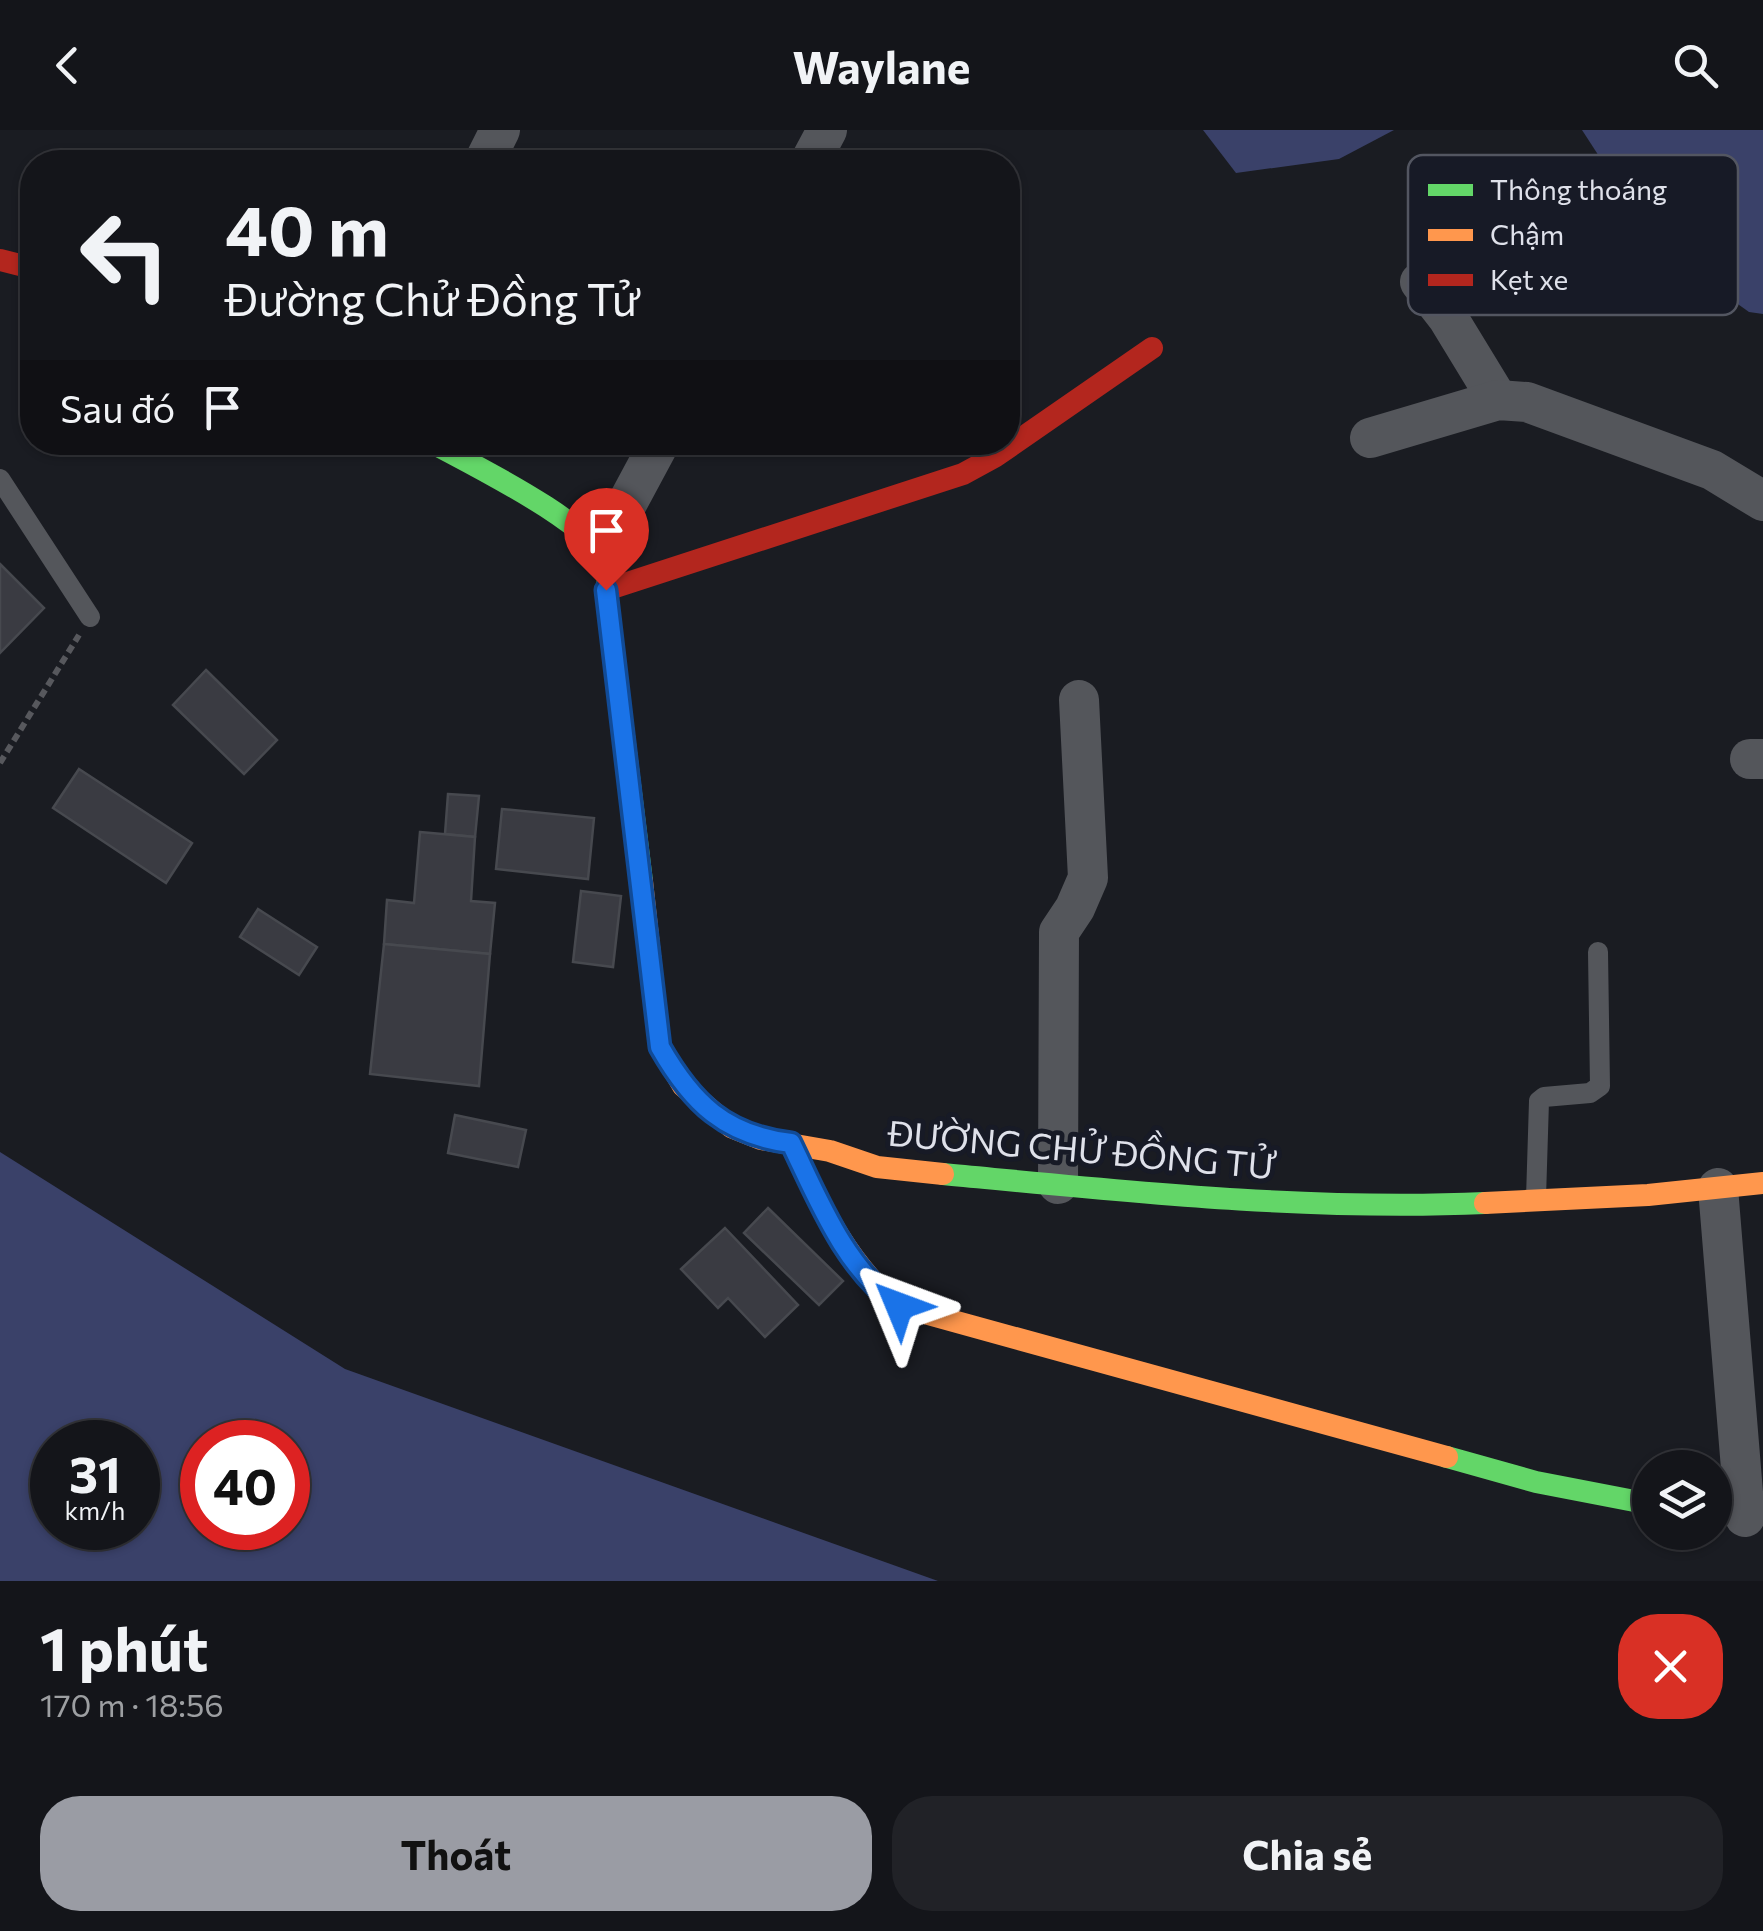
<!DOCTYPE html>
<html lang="vi">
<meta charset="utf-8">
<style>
body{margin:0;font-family:Commissioner,sans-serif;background:#212227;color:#f1f3f6;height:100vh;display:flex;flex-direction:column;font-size:38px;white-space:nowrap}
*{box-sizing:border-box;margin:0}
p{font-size:32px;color:#9d9fa2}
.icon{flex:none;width:55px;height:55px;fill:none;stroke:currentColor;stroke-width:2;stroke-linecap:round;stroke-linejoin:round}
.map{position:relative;height:1451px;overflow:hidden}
.panel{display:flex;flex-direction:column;background:#14151a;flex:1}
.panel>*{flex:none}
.top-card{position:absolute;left:20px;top:20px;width:1000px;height:305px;border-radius:40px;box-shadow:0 2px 8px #0004,0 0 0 2px #333439;background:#14151a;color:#f1f3f6;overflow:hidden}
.buttons{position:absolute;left:1632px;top:1320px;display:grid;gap:20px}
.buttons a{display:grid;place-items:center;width:100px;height:100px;border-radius:50%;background:#14151a;box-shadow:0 2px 8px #0004,0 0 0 2px #333439;font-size:50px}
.speed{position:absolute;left:30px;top:1290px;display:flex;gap:20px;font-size:50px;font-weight:700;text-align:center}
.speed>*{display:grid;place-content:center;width:130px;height:130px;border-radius:50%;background:#14151a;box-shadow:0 2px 8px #0004,0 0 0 2px #333439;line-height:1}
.speed small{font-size:25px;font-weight:400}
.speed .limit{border:15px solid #d22;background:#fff;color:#111}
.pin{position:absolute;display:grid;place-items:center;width:85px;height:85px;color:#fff;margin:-102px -42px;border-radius:50% 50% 50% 0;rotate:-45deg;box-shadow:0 0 10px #0007}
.pin .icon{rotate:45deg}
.me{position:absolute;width:110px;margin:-55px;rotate:314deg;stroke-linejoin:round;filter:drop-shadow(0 0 8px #0008)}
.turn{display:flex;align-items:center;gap:35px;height:210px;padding:0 40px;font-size:45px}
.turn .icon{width:130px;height:130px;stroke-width:2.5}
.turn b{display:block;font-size:70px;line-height:85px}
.then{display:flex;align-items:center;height:95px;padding:0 40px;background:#0003;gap:20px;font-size:38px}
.round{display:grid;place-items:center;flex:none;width:105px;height:105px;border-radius:40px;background:#212227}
.summary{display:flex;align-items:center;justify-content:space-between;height:170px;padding:0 40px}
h1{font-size:60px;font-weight:700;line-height:75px}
.cta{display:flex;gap:20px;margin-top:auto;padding:20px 40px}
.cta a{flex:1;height:115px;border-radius:40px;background:#9a9ca4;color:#111;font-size:40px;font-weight:700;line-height:115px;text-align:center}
.cta a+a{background:#212227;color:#f1f3f6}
header{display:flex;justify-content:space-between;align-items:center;height:130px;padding:0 40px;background:#14151a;font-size:45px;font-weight:700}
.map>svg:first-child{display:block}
.water{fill:#3a4169;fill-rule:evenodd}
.building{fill:#3a3b42;stroke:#47494f;stroke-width:2.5}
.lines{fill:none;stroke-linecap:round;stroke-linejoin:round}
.path{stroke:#57585d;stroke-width:6;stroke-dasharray:8 5;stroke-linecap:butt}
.lane{stroke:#54565b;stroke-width:20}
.street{stroke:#54565b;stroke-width:40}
.fast{stroke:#63d668;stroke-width:22}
.slow{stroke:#ff974d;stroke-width:22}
.jam{stroke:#b3261e;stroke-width:22}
.route-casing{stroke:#114b97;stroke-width:25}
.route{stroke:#1a73e8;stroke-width:18}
.labels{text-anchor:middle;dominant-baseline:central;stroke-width:10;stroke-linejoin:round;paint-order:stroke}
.street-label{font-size:35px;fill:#dfe1ea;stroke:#171a26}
.key{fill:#171a26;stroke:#535661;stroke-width:2.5}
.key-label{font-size:28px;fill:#dfe1ea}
</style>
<header><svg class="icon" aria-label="back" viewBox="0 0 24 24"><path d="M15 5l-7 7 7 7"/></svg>Waylane<svg class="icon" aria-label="search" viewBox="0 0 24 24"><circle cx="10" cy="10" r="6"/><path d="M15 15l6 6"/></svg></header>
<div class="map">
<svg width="1763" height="1451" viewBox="0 0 1763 1451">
<rect width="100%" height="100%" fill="#1a1c22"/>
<g class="water">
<polygon points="1203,0 1394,0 1339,29 1236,43"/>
<polygon points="1582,0 1763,0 1763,184 1749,182 1658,117"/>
<path d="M0,1022L345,1239L938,1451H0ZM138,1312V1398H52V1312ZM202,1312H288V1398H202Z"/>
</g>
<g class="building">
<polygon points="0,434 44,478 0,523"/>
<polygon points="206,540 277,610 244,644 173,575"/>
<polygon points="79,639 192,713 166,753 53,678"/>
<polygon points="448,664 479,666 475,707 445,704"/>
<polygon points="502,679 594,688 588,749 496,739"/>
<polygon points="420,702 475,707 471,771 495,773 490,824 384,814 387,770 414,773"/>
<polygon points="581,761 621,766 613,837 573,832"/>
<polygon points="258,779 317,817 299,845 240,807"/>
<polygon points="384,814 490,824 479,956 370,944"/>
<polygon points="455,985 526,1000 518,1037 448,1023"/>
<polygon points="768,1078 843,1151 819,1175 744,1103"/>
<polygon points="725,1098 798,1175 765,1207 728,1168 718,1178 681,1139"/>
</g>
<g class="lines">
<polyline class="path" points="0,633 79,505"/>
<g class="lane">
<polyline points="0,349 90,487"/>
<polyline points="1536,1068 1539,971 1544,967 1590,963 1600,956 1598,822"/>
</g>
<g class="street">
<polyline points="484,32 500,0"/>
<polyline points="810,32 827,0"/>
<polyline points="1420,152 1448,188 1498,270"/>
<polyline points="1370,308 1498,270 1527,272 1712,340 1763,371"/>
<polyline points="601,422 660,312"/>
<polyline points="1750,629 1763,629"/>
<polyline points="1058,1054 1059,802 1075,778 1088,748 1079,570"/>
<polyline points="1718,1058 1745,1387"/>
</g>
<g class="fast">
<path d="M431,312C469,333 599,396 609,437C611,444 607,453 606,460L642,751"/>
<path d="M943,1044C1123,1061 1304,1081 1485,1073"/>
<polyline points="1447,1327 1536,1352 1650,1374"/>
</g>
<g class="slow">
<polyline points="642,751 660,917 683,956 731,997 761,1009 830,1021 877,1037 943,1044"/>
<path d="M791,1013C820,1074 846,1133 899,1176L1447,1327"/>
<polyline points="1485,1073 1648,1065 1763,1053"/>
</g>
<g class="jam">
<polyline points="0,130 32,138"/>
<polyline points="606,460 963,344 996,326 1152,218"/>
</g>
</g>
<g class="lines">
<g class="route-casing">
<path id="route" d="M606,460L660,917C692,973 725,1005 791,1013C819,1071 845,1138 899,1176"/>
</g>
<use href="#route" class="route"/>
</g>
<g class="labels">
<g class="street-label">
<text transform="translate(1082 1018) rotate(5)">ĐƯỜNG CHỬ ĐỒNG TỬ</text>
</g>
</g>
<rect x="1408" y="25" width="330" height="160" rx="15" class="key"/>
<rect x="1428" y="54" width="45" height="12" fill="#63d668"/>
<rect x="1428" y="99" width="45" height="12" fill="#ff974d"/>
<rect x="1428" y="144" width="45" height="12" fill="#b3261e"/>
<g class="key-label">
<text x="1490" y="70">Thông thoáng</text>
<text x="1490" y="115">Chậm</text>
<text x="1490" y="160">Kẹt xe</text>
</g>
</svg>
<div class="buttons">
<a><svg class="icon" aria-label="layers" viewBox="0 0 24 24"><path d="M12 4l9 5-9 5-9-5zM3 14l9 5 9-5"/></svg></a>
</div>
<div class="speed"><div>31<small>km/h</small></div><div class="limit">40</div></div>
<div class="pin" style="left:606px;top:460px;background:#d93025"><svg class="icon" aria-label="arrive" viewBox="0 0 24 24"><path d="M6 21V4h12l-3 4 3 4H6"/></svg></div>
<svg class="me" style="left:899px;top:1176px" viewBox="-20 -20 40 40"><path d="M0-17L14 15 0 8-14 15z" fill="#1a73e8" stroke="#fff" stroke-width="4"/></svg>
<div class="top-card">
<div class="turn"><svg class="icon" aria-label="left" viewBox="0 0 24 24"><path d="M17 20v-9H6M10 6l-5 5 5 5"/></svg><div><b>40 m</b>Đường Chử Đồng Tử</div></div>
<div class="then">Sau đó<svg class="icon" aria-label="arrive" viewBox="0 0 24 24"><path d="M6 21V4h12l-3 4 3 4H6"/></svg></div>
</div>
</div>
<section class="panel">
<div class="summary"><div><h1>1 phút</h1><p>170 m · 18:56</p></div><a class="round" style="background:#d93025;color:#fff"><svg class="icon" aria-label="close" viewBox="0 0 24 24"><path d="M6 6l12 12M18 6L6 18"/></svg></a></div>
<div class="cta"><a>Thoát</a><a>Chia sẻ</a></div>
</section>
